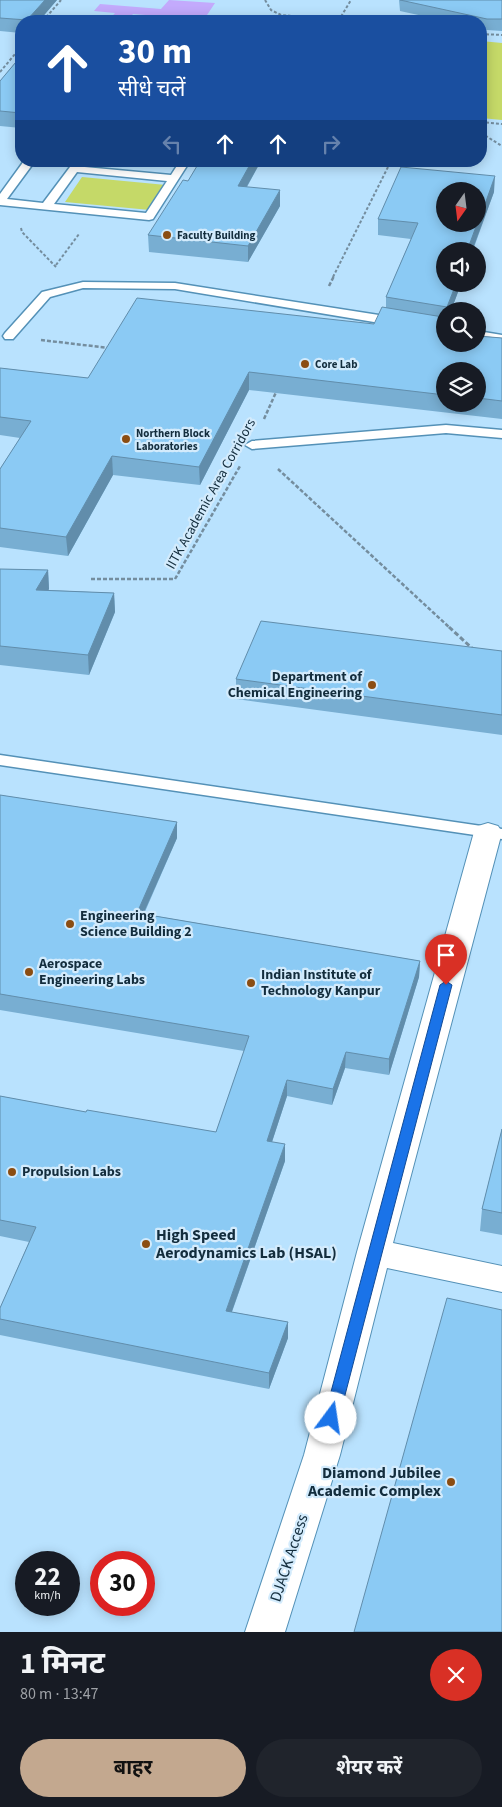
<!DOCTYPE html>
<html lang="hi">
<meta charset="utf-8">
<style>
body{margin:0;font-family:"Source Sans 3","Noto Sans Devanagari",sans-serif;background:#20242c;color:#f1f3f6;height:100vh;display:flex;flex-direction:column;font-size:19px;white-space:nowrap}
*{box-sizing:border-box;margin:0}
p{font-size:16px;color:#9ea1a6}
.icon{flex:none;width:28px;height:28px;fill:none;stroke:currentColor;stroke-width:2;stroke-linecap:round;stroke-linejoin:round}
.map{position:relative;height:1632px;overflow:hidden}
.panel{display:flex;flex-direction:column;background:#171b24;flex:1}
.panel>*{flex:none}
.guide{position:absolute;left:15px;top:15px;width:472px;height:152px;border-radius:20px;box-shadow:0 2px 12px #0003;background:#1a4fa0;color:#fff;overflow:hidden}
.needle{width:32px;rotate:194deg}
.controls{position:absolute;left:436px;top:182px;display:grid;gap:10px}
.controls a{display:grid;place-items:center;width:50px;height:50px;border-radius:50%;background:#171b24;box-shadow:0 2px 12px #0003;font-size:25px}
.speed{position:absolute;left:15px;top:1551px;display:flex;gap:10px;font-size:25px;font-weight:700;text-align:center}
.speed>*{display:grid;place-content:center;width:65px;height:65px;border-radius:50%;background:#171b24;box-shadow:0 2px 12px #0003;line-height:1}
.speed small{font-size:12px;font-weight:400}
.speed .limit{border:8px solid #d22;background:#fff;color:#111}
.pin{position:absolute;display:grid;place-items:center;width:42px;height:42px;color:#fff;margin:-51px -21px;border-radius:50% 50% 50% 0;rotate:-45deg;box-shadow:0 0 5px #0007}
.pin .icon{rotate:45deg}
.me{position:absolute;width:55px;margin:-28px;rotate:14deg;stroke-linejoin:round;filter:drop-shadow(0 0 4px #0008)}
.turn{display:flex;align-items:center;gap:18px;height:105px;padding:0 20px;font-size:22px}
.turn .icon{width:65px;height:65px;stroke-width:2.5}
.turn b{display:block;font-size:35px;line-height:42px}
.lanes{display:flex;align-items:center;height:48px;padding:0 20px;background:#0003;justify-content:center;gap:25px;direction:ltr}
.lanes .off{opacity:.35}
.round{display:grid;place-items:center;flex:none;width:52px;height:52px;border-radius:26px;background:#20242c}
.summary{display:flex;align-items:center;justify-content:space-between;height:85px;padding:0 20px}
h1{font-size:30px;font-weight:700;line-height:38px}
.primary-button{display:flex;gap:10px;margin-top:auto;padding:10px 20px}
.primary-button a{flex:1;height:58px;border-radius:30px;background:#c3a88f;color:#111;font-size:20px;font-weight:700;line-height:58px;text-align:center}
.primary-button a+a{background:#20242c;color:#f1f3f6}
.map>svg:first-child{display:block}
.built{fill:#b9e2fe;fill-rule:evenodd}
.green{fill:#c5d968}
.water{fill:#c3aafc}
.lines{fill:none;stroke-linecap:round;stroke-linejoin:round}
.service-casing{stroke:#5491b7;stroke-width:3}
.minor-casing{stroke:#5491b7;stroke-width:2}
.path-far2{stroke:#748d9e;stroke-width:2;stroke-dasharray:3 2;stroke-linecap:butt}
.path-far1{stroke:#748d9e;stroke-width:2.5;stroke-dasharray:4 2;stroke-linecap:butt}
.path{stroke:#748d9e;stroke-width:3;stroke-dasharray:5 2.5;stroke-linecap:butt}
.service{fill:#fff;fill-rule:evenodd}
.minor{fill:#fff;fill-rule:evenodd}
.wall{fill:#78aed2;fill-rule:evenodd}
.shaded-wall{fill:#618dab}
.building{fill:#8bcaf4;stroke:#618dab}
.route{fill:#1a73e8;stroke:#114b97}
.poi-dot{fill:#8b4d12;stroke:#d3ebfc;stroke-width:2}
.labels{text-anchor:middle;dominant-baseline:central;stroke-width:4.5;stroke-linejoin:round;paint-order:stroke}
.far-poi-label{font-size:11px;font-weight:bold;fill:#132d3d;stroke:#d3ebfc;text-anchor:start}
.street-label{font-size:14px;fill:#132d3d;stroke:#d3ebfc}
.poi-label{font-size:14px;font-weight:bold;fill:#132d3d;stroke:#d3ebfc;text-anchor:start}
.near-poi-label{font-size:16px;font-weight:bold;fill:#132d3d;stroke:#d3ebfc;text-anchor:start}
.near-street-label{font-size:16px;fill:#132d3d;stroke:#d3ebfc}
</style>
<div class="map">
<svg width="502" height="1632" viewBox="0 0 502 1632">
<rect width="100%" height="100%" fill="#d3ebfc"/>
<path class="built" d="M0,0H502V1632H0ZM21,21H481V161H21ZM445,191H478V224H445ZM445,251H478V284H445ZM445,311H478V344H445ZM445,371H478V404H445ZM26,1562H69V1605H26ZM101,1562H144V1605H101Z"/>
<g class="green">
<polygon points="481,41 502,43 502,120 481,118"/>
<polygon points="82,177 166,185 150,210 65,202"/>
</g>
<polygon class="water" points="169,0 215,3 205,18 221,20 224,15 252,17 249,21 220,21 133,14 127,21 108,21 115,13 94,11 100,4 161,9"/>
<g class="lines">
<g class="service-casing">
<g id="service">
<path d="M24,161H35L7,199L43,203L70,167L74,166L171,175L180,161H190L153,219L149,220L0,205V194ZM77,172L167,181L146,213L54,204Z"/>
<polygon points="83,282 175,283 398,318 404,322 398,326 175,289 83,288 50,297 13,339 5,339 3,336 5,333 42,292"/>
<polygon points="478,331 502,335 502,343 478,338"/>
<polygon points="446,425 502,430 502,438 446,433 252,449 245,445 252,441"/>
<polygon points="0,755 502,829 502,839 0,765"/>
</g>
</g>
<g class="minor-casing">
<polygon id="minor" points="488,823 498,826 502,832 393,1243 502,1266 502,1292 387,1268 340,1455 285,1632 245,1632 304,1455 357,1252 474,832 478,826"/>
</g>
<g class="path-far2">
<polyline points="265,0 271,10 281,15 339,20 351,0"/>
<polyline points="43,21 61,0"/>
<polyline points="338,21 350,21"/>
<polyline points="481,34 502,35"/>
<polyline points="0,72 21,47"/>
<polyline points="481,122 502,124"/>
<polyline points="481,133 502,146"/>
<polyline points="21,228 22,232 56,267"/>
<polyline points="56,265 79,234"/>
<polyline points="333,277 391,161"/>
</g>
<g class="path-far1">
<polyline points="329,286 334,276"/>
<polyline points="41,340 109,348"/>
<polyline points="264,419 277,390"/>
<polyline points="278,469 450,628"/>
<polyline points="91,579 175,579 240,466"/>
</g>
<polyline class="path" points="449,627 474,650"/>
<use href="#service" class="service"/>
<use href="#minor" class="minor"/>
</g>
<g class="wall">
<polygon points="0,0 57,0 39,21 21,21 21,33 0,31"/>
<polygon points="399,0 502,0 502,31 487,30 481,29 481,21 446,21 400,11"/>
<polygon points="21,56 21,128 0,126 0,81"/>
<polygon points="200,161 261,161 247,187 280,206 248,262 149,252 148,235 188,181"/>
<path d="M494,192L451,311H445V324L443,323V332L502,338V419L249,390L200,485L113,475L68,556L0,547V469L20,438L0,435V368L88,378L374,324L386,308V297L411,239L378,235V219ZM445,371H478V404H445Z"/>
<polygon points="0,569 48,570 49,589 48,590 114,593 115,612 89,675 0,665"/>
<polygon points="502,651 502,735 236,699 236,679"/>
<polygon points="0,795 177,822 177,838 144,914 420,961 419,977 389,1075 345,1068 332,1105 287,1096 272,1142 285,1161 232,1312 288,1322 288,1338 269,1389 0,1335 0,1308 29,1242 0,1236 0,1096 86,1112 216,1132 244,1051 0,1010"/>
<polygon points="502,1129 502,1235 480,1231 482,1209"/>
</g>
<g class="shaded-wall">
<polygon points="45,0 57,0 39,21 27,21 27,20"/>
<polygon points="252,161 261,161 238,202 238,186"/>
<polygon points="495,176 494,192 472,251 467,251"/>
<polygon points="280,190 280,206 248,262 248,246"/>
<polygon points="456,284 461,284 451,311 447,311 447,307"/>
<polygon points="443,317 443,334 438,331"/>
<polygon points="249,372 249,390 200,485 199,467"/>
<polygon points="112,456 113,475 68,556 66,537"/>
<polygon points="48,570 49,589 38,609 36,590"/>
<polygon points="114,593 115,612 89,675 88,655"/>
<polygon points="177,822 177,838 137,928 137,913"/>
<polygon points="420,961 419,977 389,1075 389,1059"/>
<polygon points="346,1052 345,1068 332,1105 333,1089"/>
<polygon points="287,1080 287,1096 267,1157 267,1141"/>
<polygon points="285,1144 285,1161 226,1328 226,1311"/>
<polygon points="288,1322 288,1338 269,1389 269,1373"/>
</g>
<g class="building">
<polygon points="0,0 45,0 27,20 0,18"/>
<polygon points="400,0 502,0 502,19 487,19"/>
<polygon points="21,56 21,113 0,111 0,81"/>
<polygon points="200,161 252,161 238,186 280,190 248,246 148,235 183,180 188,181"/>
<polygon points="401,167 495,176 478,224 478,191 445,191 445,224 477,224 467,251 445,251 445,284 456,284 447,307 386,297 418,223 378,219"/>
<polygon points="137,298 374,324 382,307 443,317 438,331 445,332 445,344 478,344 478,336 502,338 502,401 478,398 478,371 445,371 445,395 249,372 199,467 112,456 66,537 0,528 0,469 31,421 0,417 0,368 88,378"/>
<polygon points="0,569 48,570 36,590 114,593 88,655 0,646"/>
<polygon points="261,621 502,651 502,715 236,679"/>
<polygon points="0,795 177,822 137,913 420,961 389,1059 346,1052 333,1089 287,1080 267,1141 285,1144 226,1311 288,1322 269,1373 0,1319 0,1308 36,1227 0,1220 0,1096 86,1112 87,1110 216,1132 249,1036 0,994"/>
<polygon points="502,1129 502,1213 482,1209"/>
<polygon points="447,1298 502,1310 502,1632 354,1632"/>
</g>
<polygon class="route" points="446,981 452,985 339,1418 337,1422 331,1424 326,1422 324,1418 440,985"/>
<g class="poi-dot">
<circle cx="167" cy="235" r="5"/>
<circle cx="305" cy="364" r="5"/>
<circle cx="126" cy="439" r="5"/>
<circle cx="372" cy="685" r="5"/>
<circle cx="70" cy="924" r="5"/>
<circle cx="29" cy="972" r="5"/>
<circle cx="251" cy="983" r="5"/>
<circle cx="12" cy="1172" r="5"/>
<circle cx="146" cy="1244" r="5"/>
<circle cx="451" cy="1482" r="5"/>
</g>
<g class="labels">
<g class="far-poi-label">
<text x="177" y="235">Faculty Building</text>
<text x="315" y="364">Core Lab</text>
<text x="136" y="433">Northern Block<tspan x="136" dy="13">Laboratories</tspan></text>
</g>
<g class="street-label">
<text transform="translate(211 494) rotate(-61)">IITK Academic Area Corridors</text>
</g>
<g class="poi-label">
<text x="362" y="677" text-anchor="end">Department of<tspan x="362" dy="16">Chemical Engineering</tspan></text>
<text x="80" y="916">Engineering<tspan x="80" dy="16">Science Building 2</tspan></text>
<text x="39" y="964">Aerospace<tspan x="39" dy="16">Engineering Labs</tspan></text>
<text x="261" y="975">Indian Institute of<tspan x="261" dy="16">Technology Kanpur</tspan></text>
<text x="22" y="1172">Propulsion Labs</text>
</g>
<g class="near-poi-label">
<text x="156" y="1235">High Speed<tspan x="156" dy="18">Aerodynamics Lab (HSAL)</tspan></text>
<text x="441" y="1473" text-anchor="end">Diamond Jubilee<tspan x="441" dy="18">Academic Complex</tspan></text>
</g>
<g class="near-street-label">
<text transform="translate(289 1558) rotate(-72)">DJACK Access</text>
</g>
</g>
</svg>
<div class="controls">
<a><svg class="needle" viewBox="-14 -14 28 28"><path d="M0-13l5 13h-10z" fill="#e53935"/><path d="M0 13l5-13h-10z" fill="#9ea1a6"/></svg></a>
<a><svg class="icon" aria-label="sound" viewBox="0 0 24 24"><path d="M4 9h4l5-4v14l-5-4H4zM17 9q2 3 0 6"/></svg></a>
<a><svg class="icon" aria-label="search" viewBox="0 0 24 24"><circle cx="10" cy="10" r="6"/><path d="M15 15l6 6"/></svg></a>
<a><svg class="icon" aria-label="layers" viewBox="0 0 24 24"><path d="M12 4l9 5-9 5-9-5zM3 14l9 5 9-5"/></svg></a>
</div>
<div class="speed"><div>22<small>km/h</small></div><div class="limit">30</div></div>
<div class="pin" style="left:446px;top:985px;background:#d93025"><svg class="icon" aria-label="arrive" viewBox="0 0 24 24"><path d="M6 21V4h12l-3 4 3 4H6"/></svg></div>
<svg class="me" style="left:331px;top:1418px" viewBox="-20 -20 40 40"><circle r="19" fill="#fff"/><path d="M0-13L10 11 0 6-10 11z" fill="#1a73e8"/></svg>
<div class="guide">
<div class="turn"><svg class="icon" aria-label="ahead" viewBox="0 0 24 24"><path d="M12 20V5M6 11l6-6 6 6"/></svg><div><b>30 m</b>सीधे चलें</div></div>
<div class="lanes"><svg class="icon off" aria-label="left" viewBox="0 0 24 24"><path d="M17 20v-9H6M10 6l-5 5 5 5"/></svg><svg class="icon" aria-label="ahead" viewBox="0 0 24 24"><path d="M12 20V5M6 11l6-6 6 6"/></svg><svg class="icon" aria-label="ahead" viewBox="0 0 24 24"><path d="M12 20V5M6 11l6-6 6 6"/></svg><svg class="icon off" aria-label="right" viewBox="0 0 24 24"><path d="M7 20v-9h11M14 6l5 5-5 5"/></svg></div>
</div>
</div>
<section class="panel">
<div class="summary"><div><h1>1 मिनट</h1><p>80 m · 13:47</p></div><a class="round" style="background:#d93025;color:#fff"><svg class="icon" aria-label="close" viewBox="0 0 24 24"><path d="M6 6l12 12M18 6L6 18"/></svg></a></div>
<div class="primary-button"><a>बाहर</a><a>शेयर करें</a></div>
</section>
